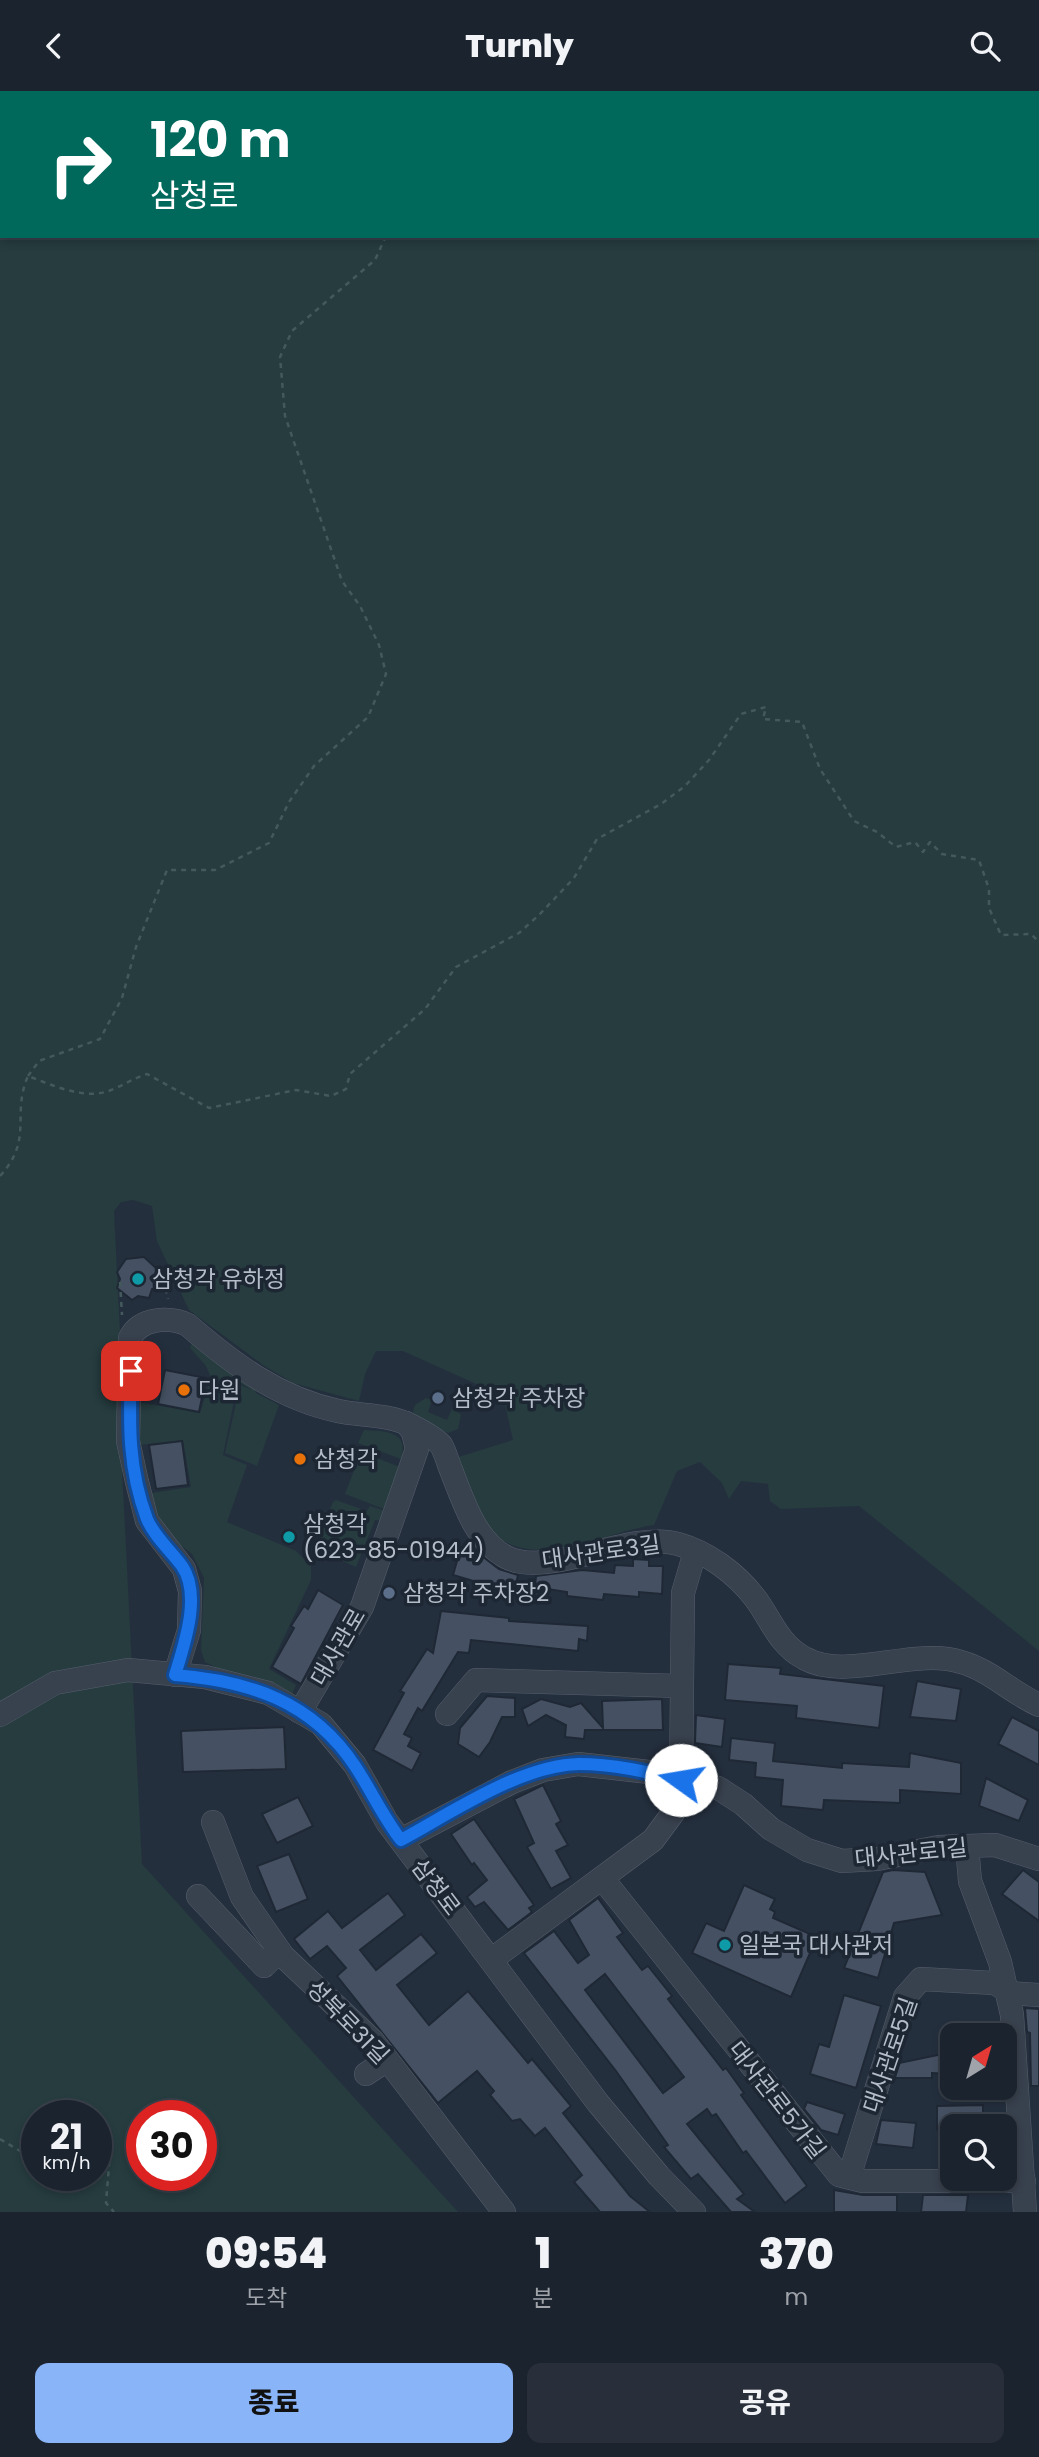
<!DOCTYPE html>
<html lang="ko">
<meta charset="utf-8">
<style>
body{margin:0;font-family:Poppins,"Noto Sans KR",sans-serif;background:#282f3a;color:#f1f3f6;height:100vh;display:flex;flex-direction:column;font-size:26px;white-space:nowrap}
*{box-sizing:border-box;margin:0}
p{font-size:23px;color:#a0a4aa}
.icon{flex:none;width:38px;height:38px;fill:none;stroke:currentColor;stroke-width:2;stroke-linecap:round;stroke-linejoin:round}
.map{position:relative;height:2121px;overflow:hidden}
.side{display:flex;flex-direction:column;background:#1b232e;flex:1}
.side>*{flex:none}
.guide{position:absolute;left:0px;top:0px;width:1040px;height:147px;box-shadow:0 4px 10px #0003,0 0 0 2px #39404a;background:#00695c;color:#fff;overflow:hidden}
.needle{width:46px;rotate:37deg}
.buttons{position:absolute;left:940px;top:1932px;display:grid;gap:14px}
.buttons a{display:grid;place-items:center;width:77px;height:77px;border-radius:14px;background:#1b232e;box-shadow:0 4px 10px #0003,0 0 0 2px #39404a;font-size:35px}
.speed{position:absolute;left:21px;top:2009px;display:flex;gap:14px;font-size:35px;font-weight:700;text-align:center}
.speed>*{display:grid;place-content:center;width:91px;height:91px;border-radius:50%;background:#1b232e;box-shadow:0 4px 10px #0003,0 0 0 2px #39404a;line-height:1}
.speed small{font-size:18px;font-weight:400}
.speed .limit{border:10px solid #d22;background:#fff;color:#111}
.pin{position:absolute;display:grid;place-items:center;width:60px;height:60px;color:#fff;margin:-30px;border-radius:14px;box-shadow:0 4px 10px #0006}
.me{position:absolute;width:77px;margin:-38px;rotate:283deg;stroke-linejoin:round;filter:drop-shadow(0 0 5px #0008)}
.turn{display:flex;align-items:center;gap:24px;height:147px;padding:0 35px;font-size:32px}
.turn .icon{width:91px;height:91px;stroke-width:2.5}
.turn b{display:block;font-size:49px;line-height:60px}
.eta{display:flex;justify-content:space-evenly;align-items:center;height:119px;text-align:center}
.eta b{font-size:42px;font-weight:800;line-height:49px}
.action{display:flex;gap:14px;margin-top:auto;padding:14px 35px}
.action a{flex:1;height:80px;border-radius:14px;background:#8ab4f8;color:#111;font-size:28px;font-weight:800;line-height:80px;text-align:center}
.action a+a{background:#282f3a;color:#f1f3f6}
header{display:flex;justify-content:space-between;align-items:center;height:91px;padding:0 35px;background:#1b232e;font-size:32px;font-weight:800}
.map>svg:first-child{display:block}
.green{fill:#263c3f;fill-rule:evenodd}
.building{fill:#455162;stroke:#1f2835;stroke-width:2;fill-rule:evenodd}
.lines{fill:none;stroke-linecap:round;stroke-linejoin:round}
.minor-casing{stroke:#565f6c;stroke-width:24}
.path{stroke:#44595c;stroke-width:2.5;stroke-dasharray:5 5;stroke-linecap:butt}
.minor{stroke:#38414e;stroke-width:23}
.route-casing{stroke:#114b97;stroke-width:18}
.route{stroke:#1a73e8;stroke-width:12}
.culture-dot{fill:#0f9aa8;stroke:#1d2633;stroke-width:2.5}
.food-dot{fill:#e8710a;stroke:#1d2633;stroke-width:2.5}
.service-dot{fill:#5c6f8a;stroke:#1d2633;stroke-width:2.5}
.labels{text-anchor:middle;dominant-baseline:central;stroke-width:7;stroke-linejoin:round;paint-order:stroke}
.poi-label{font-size:23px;fill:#b4bcc9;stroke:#1d2633;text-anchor:start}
.street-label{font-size:23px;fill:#b4bcc9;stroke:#1d2633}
</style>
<header><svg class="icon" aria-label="back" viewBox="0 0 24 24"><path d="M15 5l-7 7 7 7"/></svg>Turnly<svg class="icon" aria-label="search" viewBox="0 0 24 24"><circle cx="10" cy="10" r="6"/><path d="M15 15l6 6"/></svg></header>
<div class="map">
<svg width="1039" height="2121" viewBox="0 0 1039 2121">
<rect width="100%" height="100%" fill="#242f3e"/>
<g class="green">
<path d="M0,0H1039V1560L859,1415L781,1418L770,1410L768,1393L741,1390L729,1408L722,1392L700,1371L677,1380L654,1434C604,1441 532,1483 490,1439C475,1424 462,1387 452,1368L513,1349L503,1305L403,1260H376L365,1283L359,1310L293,1292L263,1274L189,1219L157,1150L152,1115L133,1109L121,1111L114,1120L121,1263L120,1339L142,1773L458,2121H0ZM2,2H1038V145H2ZM37,2025H96V2084H37ZM142,2025H201V2084H142Z"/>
<polygon points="192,1251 253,1293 256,1302 279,1314 257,1375 225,1362 240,1294 252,1299 238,1291 223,1364 247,1374 227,1431 296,1460 311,1475 311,1489 269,1578 296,1594 292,1603 254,1586 228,1582 205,1571 201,1559 204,1487 192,1463 166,1443 146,1411 151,1402 191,1396 183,1349 140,1354 138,1311 200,1322 211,1287 206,1275 190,1257"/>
<polygon points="426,1307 432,1309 428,1321 447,1329 452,1318 461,1323 458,1338 448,1342 418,1330 413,1320 415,1314"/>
<path d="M364,1339C385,1340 410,1340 401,1368L358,1352Z"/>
<polygon points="361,1361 400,1376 384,1418 345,1403"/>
<polygon points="336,1409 367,1420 370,1415 386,1420 383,1430 375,1429 356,1476 327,1463 313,1462 333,1411"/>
</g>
<g class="building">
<polygon points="144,1166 157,1178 156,1188 160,1196 152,1198 149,1207 138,1205 132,1209 117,1197 120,1188 117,1181 126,1168"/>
<polygon points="165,1279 206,1287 199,1321 158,1313"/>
<polygon points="182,1350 188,1394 156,1398 149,1354"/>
<polygon points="461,1456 478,1462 499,1478 518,1484 514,1502 453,1484"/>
<polygon points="633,1468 649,1469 649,1475 663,1475 662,1503 639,1501 639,1506 604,1503 603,1509 567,1505 567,1501 535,1496 536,1485 582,1479 614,1482 615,1474 633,1475"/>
<polygon points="318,1499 343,1514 301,1593 272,1576 294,1537 291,1535 304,1515 308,1518"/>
<polygon points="441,1520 509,1527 509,1530 588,1535 587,1550 579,1548 578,1560 471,1549 469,1562 458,1561 422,1620 418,1617 404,1643 412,1647 408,1655 421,1662 412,1680 373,1659 404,1602 400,1600 427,1558 433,1562"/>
<polygon points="728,1573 781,1577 780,1583 884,1595 879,1637 796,1627 797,1615 725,1609"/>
<polygon points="917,1590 961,1598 956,1630 910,1626"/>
<polygon points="487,1605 515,1607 515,1626 502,1626 490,1651 479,1666 458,1653 460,1637"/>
<polygon points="541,1608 570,1616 581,1612 603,1637 602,1610 662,1608 663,1639 585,1639 584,1648 565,1646 566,1634 546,1624 528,1635 522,1618"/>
<polygon points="696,1624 725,1628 722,1656 695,1652"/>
<polygon points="1012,1626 1039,1640 1039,1674 998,1653"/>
<polygon points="284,1636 286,1678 183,1681 181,1640"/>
<polygon points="731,1647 775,1652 773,1670 842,1677 842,1672 909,1676 910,1662 961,1672 961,1703 900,1699 900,1712 824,1709 823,1719 781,1715 783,1689 755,1686 756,1672 729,1669"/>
<polygon points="986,1687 1028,1709 1019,1730 979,1715"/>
<polygon points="543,1694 561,1730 556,1733 568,1754 556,1760 571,1787 551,1798 527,1756 534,1752 514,1708"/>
<polygon points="298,1706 313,1735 277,1752 262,1723"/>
<polygon points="474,1728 534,1814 529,1817 532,1821 508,1839 484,1811 475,1816 467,1806 487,1789 474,1772 472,1774 451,1743"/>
<polygon points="289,1763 308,1808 276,1821 257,1775"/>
<polygon points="893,1779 925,1781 942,1824 894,1832 878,1887 844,1877 883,1781"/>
<polygon points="1023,1779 1039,1791 1039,1830 1002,1803"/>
<polygon points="744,1794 775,1808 770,1818 775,1821 773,1827 817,1846 791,1906 692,1862 706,1832 724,1840"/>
<polygon points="388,1802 405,1824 360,1859 376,1879 421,1843 437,1862 397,1894 429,1934 468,1900 528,1972 532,1968 571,2015 563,2022 630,2105 650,2121 600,2121 574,2091 582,2084 545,2037 535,2045 520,2028 512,2030 490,2004 494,2000 477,1980 438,2012 337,1885 346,1877 327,1855 310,1868 294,1848 328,1820 342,1837"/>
<path d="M598,1807L623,1842L617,1846L642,1879L648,1875L672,1905L668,1908L723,1979L726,1977L744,2002L741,2004L807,2095L785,2112L746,2060L743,2062L716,2023L712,2025L707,2018L687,2033L744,2103L737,2108L755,2121H731L698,2083L691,2088L664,2056L668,2054L616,1980L524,1862L554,1840L578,1872L589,1864L569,1829ZM605,1883L684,1986L663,2002L585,1899Z"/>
<polygon points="844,1904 881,1915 856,1997 810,1983 819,1953 829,1956"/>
<polygon points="1025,1917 1039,1918 1039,1995 1031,1995 1030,1942 1027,1941"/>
<polygon points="952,1961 952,1983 932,1982 932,1987 895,1987 899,1972"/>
<polygon points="807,2011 845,2023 838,2044 821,2039 804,2018"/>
<polygon points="983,2014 983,2034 962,2032 962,2035 952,2035 952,2039 937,2039 937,2015"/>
<polygon points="881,2029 916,2032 913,2057 876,2053"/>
<polygon points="834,2099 863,2104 897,2104 897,2121 834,2121"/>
<polygon points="923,2104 968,2104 966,2121 921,2121"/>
</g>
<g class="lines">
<g class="minor-casing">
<g id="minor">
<polyline points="207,0 210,2"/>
<polyline points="228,2 230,0"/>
<polyline points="911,2 912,0"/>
<path d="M175,1584L189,1539L190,1500L184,1478L147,1430L137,1391L128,1350L130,1247C140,1227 169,1225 188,1234C233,1273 278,1307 338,1320C361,1325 388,1323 410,1334C420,1339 434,1346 441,1354C445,1360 448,1372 451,1379C463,1409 475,1450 506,1466C547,1488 630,1439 678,1453C707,1461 736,1482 755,1507C771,1528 778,1553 804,1567C846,1591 912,1556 961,1571C990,1579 1012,1602 1039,1614"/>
<polyline points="300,1621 362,1516 417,1358 413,1341 406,1332"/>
<polyline points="447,1623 476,1589 680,1595"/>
<polyline points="0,1624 55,1592 128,1579 205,1586 268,1602 321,1633 355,1674 387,1731 598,2012 659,2085 694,2121"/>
<polyline points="213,1731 242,1806 283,1865 373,1950 504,2121"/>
<polyline points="401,1749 512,1691 543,1679 578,1673 649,1681 718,1697 743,1713 771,1738 807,1759 842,1770 877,1768 939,1756 995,1754 1039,1768"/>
<polyline points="967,1755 970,1790 1000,1871 1012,1924 1025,2121"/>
<polyline points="602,1787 839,2084 863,2090 1024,2090"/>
<polyline points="198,1805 264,1875 279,1860"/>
<polyline points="491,1869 653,1749 673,1722 681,1689 683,1502 695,1461"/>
<polyline points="1007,1902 1039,1904"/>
<polyline points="366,1983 387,1969"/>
<polyline points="849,2086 905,1906 921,1888 994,1892 1007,1899"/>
</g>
</g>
<g class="path">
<polyline points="275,0 277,2"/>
<polyline points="468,0 476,2"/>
<polyline points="451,2 451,0"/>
<polyline points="479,2 479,0"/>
<polyline points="28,985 39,970 100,948 122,907 136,856 167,779 215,779 269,752 289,711 314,675 368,626 386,583 379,554 360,515 342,490 285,325 280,266 292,240 375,169 386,145"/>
<path d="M0,1085C34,1048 11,1024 28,985C52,994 86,1010 111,999C124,994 134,987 147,983L209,1017L296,999L331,1005L346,998L350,983L425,918L456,876L519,842L540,823L574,787L597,748L661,713L685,695L709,669L741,623L766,616L763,628L802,631L820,678L854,730L877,741L896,756L915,751L923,761L930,751L942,763L979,769L989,798V817L1001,844L1031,843L1039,851"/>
<polyline points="163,1188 168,1208"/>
<polyline points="120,1191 122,1224"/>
<polyline points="96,2038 111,2049 106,2112 114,2121"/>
<polyline points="0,2048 25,2063 37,2060"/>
</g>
<use href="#minor" class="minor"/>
</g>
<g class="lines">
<g class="route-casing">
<path id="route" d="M131,1280C129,1331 128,1378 147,1428C154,1445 171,1460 182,1475C202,1504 184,1554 175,1584C249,1590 312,1610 355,1675C371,1699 383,1726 401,1749C451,1722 521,1674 579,1673C613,1673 648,1681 681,1689"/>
</g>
<use href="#route" class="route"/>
</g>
<g class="culture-dot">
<circle cx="138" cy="1188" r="7"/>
<circle cx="289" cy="1446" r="7"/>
<circle cx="725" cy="1854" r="7"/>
</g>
<g class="food-dot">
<circle cx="184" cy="1299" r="7"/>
<circle cx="300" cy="1368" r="7"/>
</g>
<g class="service-dot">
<circle cx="438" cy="1307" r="7"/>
<circle cx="389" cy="1502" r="7"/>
</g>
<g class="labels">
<g class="poi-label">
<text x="152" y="1188">삼청각 유하정</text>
<text x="198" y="1299">다원</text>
<text x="452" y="1307">삼청각 주차장</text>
<text x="314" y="1368">삼청각</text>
<text x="303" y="1433">삼청각<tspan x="303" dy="26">(623-85-01944)</tspan></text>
<text x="403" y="1502">삼청각 주차장2</text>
<text x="739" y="1854">일본국 대사관저</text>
</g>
<g class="street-label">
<text transform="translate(601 1461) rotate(-8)">대사관로3길</text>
<text transform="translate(338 1556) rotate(-60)">대사관로</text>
<text transform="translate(911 1762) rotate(-6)">대사관로1길</text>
<text transform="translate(436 1796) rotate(53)">삼청로</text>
<text transform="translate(348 1931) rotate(46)">성북로31길</text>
<text transform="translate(890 1964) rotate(-71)">대사관로5길</text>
<text transform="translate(777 2009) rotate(52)">대사관로5가길</text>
</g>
</g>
</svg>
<div class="buttons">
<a><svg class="needle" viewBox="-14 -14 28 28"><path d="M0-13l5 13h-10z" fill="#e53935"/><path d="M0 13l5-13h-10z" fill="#a0a4aa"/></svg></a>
<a><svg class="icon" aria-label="search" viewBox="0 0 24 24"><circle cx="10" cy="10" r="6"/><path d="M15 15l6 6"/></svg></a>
</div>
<div class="speed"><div>21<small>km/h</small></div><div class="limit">30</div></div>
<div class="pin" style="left:131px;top:1280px;background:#d93025"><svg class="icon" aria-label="arrive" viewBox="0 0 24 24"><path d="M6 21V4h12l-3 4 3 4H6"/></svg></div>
<svg class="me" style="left:681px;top:1689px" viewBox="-20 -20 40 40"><circle r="19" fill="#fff"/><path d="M0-13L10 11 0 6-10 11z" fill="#1a73e8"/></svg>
<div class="guide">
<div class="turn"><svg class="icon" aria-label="right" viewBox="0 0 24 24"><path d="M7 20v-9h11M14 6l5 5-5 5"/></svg><div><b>120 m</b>삼청로</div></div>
</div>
</div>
<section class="side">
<div class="eta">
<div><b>09:54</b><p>도착</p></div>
<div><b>1</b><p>분</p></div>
<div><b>370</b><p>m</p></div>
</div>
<div class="action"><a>종료</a><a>공유</a></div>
</section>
